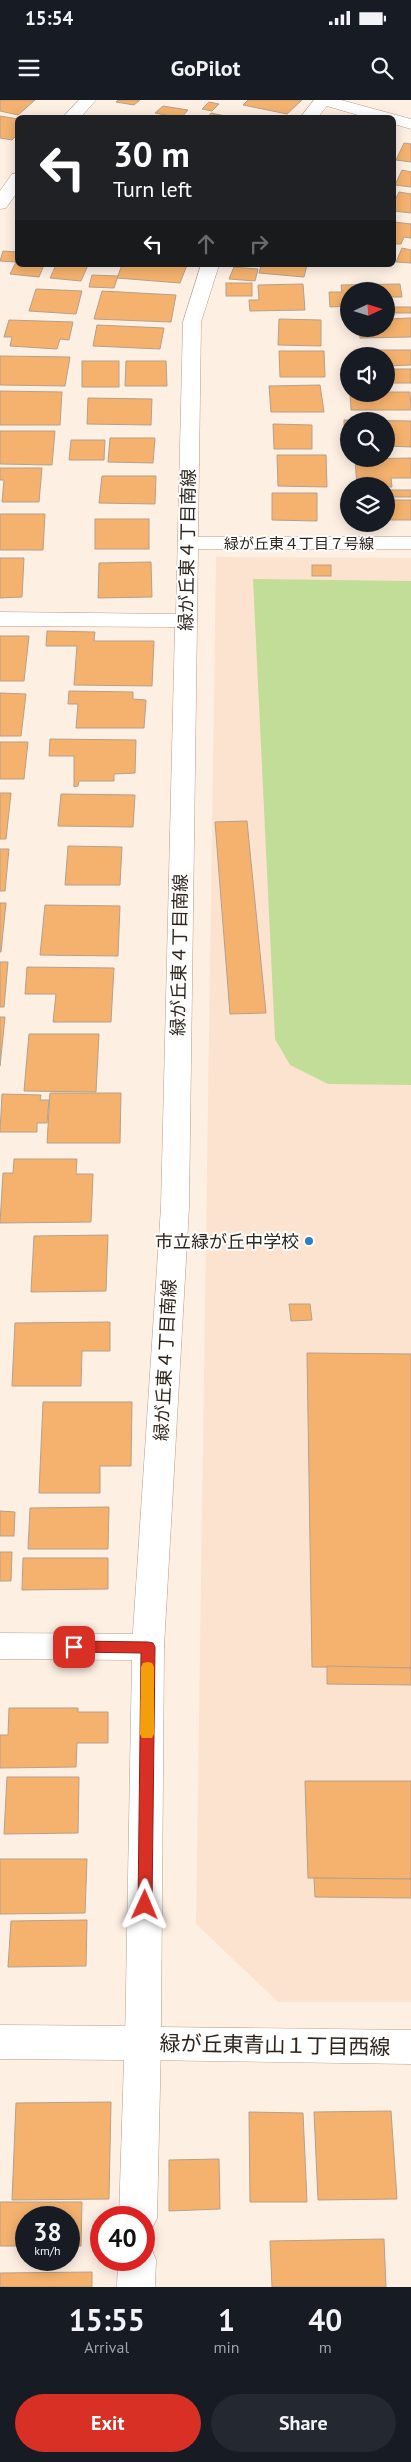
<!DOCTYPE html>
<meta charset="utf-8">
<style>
body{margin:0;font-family:"PT Sans","Noto Sans JP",sans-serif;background:#242831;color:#f1f3f6;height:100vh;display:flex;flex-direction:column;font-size:19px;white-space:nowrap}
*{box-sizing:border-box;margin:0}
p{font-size:16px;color:#9ea1a6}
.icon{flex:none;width:28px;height:28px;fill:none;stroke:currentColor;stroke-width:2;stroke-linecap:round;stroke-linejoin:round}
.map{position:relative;height:2187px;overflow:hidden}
.drawer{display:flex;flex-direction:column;background:#171b24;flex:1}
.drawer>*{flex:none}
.top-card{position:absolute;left:15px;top:15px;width:381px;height:152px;border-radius:8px;box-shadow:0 2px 12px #0003;background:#202124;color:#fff;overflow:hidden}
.needle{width:32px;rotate:86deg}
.controls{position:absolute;left:340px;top:182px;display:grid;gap:10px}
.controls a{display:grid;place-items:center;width:55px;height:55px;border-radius:50%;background:#171b24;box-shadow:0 2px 12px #0003;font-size:25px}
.speed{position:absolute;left:15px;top:2106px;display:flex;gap:10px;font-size:25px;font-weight:700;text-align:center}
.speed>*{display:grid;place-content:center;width:65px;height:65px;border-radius:50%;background:#171b24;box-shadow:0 2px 12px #0003;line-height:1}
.speed small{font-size:12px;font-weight:400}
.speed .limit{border:8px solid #d22;background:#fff;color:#111}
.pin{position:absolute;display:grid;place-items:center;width:42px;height:42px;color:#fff;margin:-21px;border-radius:10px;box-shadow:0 2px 8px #0006}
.me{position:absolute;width:55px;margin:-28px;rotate:1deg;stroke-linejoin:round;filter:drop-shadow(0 0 4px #0008)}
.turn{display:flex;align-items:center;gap:18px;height:105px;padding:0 15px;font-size:22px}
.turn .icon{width:65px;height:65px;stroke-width:2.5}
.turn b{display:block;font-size:35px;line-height:42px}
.lanes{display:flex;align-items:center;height:48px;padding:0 15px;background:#0003;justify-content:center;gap:25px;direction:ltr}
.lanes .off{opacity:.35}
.eta{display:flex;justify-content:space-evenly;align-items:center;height:85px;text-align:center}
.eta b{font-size:30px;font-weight:700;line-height:35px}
.button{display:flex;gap:10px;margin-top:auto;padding:10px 15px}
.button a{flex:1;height:58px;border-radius:30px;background:#d93025;color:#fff;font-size:20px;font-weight:700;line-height:58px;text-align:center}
.button a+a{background:#242831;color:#f1f3f6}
.status{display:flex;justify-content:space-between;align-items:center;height:35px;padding:0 25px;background:#171b24;direction:ltr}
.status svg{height:14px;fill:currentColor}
header{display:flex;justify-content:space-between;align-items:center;height:65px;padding:0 15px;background:#171b24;font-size:22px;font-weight:700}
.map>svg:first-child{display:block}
.built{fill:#fce3cf}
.green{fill:#c2dd98}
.building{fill:#f4b26e;stroke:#b6a08b}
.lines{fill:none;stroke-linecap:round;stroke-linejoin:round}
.minor-casing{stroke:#b59d8a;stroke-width:1}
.tertiary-casing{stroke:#b59d8a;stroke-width:1}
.minor{fill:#fff;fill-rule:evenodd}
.tertiary{fill:#fff;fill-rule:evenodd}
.route{fill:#d93025;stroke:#8d1f18}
.slow{fill:#f59e0b}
.poi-dot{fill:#2c7dcc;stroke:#fff;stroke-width:2}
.labels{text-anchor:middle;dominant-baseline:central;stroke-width:4;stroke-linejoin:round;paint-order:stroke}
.far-street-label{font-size:15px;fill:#2e251d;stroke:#fff}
.street-label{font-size:18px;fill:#2e251d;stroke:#fff}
.poi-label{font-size:18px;fill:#2e251d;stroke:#fff;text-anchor:end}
.near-street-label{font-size:21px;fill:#2e251d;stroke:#fff}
</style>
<div class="status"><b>15:54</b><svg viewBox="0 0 49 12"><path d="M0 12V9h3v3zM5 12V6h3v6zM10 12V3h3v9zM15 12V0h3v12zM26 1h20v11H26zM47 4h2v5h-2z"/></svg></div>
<header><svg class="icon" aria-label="menu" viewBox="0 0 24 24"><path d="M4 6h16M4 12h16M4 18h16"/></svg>GoPilot<svg class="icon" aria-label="search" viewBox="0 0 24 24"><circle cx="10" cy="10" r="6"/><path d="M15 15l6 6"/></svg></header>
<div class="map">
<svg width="411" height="2187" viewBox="0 0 411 2187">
<rect width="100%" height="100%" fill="#feefe3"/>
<polygon class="built" points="216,457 411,458 411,1902 278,1902 196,1824"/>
<polygon class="green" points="253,479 411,481 411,985 328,984 290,965 275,939"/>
<g class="building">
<polygon points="0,0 35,0 18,15 0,11"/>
<polygon points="118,0 140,0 134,5 116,2"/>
<polygon points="248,0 302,0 287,14 243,5"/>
<polygon points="209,2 219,4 212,11 202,9"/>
<polygon points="163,6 188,10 181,18 155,13"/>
<polygon points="211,13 235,18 207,18"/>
<polygon points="0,16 18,19 18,34 12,40 0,38"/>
<polygon points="404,43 411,44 411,62 396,60"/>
<polygon points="402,70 411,72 411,87 395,85"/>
<polygon points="399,92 411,94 411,113 394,111 394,102"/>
<polygon points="394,122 411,124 411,138 404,137 401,144 394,144"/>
<polygon points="402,148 411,150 411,163 396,162"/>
<polygon points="3,151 18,152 18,165 44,165 39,177 10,174 16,162 0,161"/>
<polygon points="56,165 88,165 81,181 50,178"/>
<polygon points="122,165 187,165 180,183 117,178"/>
<polygon points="250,165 307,165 304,177 259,173 261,166"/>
<polygon points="234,167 258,169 255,181 229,179"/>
<polygon points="92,175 118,176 114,188 89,187"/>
<rect x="226" y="183" width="26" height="13"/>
<polygon points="303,184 305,210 250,211 249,200 259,200 258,185"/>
<polygon points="400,184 402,197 386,197 386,191 349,191 349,206 330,207 329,192 342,192 341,185"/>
<polygon points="36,189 82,191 76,214 29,211"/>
<polygon points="102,191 176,195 171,222 94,219"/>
<rect x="386" y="207" width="25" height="6"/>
<polygon points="411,218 411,237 360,238 359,229 386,229 386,219"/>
<polygon points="279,219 321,220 321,246 278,245"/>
<polygon points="9,220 73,222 69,240 60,239 57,249 10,246 12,237 4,237"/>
<polygon points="97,225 164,228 160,249 93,246"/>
<polygon points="354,250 411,250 411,265 386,266 386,256 355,256"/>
<polygon points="279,251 324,251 325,277 280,277"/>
<polygon points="0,256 70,257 65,286 0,285"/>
<rect x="82" y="261" width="37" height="26"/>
<polygon points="126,261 166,261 167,286 125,286"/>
<rect x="386" y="269" width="25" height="14"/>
<polygon points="320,285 324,312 271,312 269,286"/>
<polygon points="0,291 62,292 60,325 0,325"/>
<polygon points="386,292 410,292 411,310 351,310 350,294 386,294"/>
<polygon points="88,298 152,299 151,325 87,324"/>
<polygon points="344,320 411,321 411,347 386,346 386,321 349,321 349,346 344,346"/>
<polygon points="273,324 312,325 312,349 274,349"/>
<polygon points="0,331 55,331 52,365 0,364"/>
<polygon points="110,338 155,338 153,363 108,362"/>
<polygon points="71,340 105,340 104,360 69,360"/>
<polygon points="277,355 326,355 327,387 278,386"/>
<polygon points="411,358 411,378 391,378 392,387 357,386 355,359"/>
<polygon points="0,368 42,368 39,402 2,402 4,380 0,380"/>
<polygon points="102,376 156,376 155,404 99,403"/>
<rect x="386" y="390" width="25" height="7"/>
<polygon points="272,393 317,393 317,421 272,420"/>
<rect x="386" y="400" width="25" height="20"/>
<polygon points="0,414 45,414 43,450 0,450"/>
<rect x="95" y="419" width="54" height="30"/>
<polygon points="0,458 24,458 22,497 0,498"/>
<polygon points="151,462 152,497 98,498 99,463"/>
<rect x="312" y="465" width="19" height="11"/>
<polygon points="47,531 95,532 94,541 154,541 152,586 74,585 77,546 46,546"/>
<polygon points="0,536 29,536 24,581 0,581"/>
<polygon points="69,591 133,592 133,599 146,600 144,628 76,628 78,604 68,604"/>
<polygon points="0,593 26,594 21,636 0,636"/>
<polygon points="50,639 136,640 135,673 114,674 114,681 79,681 78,686 74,687 74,656 49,656"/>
<polygon points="0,642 28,642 24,679 0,679"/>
<polygon points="0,693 11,693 6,739 0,739"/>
<polygon points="61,694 135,695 133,727 58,726"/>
<polygon points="247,721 266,913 230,914 215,722"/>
<polygon points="68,746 122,747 120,785 65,785"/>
<polygon points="0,749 9,749 5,791 0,791"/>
<polygon points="0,803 6,803 1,852 0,852"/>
<polygon points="45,805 120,806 118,856 40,855"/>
<polygon points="0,862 8,862 4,907 0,907"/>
<polygon points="27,867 114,868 111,922 53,922 56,894 25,894"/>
<polygon points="0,917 5,917 0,966"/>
<polygon points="29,934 99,934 96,992 24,991"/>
<polygon points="50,993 121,993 120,1043 47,1043"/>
<polygon points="2,994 41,995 40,1000 49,1000 47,1023 37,1023 37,1032 0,1032"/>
<polygon points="14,1059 77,1059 76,1074 93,1074 91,1122 0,1123 3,1073 13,1073"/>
<polygon points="108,1135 106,1191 31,1192 34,1136"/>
<polygon points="289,1204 310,1204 312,1220 291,1221"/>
<polygon points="110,1222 110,1251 82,1251 81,1286 12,1286 15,1223"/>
<polygon points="307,1253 411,1254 411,1568 312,1567"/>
<polygon points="43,1302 132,1302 131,1366 100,1366 100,1393 39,1393"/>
<polygon points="109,1407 108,1449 28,1449 30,1408"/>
<polygon points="0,1411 15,1412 14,1436 0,1436"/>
<polygon points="0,1452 12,1452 11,1481 0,1481"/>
<polygon points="23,1458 108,1458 108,1489 22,1490"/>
<polygon points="327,1566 411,1568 411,1585 327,1584"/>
<polygon points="9,1608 78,1608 78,1612 108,1612 108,1643 77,1643 76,1667 0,1668 0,1635 8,1635"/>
<polygon points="7,1677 79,1677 78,1733 4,1734"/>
<polygon points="305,1681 411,1681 411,1779 308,1778"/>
<polygon points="0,1759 87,1759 85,1813 0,1814"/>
<polygon points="314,1778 411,1779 411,1798 315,1797"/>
<polygon points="87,1820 86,1866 8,1867 11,1821"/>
<polygon points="111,2002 109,2099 12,2100 16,2003"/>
<polygon points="391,2011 397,2099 318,2100 314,2012"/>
<polygon points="249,2012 303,2013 307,2102 250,2102"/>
<polygon points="219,2059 220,2109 169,2111 169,2060"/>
<polygon points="0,2102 82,2102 81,2146 69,2146 69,2118 26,2118 26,2146 0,2146"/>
<polygon points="384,2139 386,2187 272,2187 270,2141"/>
<polygon points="92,2172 92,2187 0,2187 0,2173"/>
</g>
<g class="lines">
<g class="minor-casing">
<g id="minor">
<polygon points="314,0 341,0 411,19 411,29 394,24 394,18 368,18 327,6 317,18 300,18"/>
<polygon points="201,165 219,165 201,222 198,437 411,437 411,449 198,449 189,1107 164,1547 159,1556 148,1560 137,1556 132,1547 161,1107 175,527 0,526 0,512 176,514 183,222"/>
<polygon points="0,1925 143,1926 156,1931 161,1943 157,2118 151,2131 144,2134 144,2118 119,2118 124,1960 0,1959"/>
<polygon points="144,2144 151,2147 156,2160 155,2187 117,2187 118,2160 144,2160"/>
</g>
</g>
<g class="tertiary-casing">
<g id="tertiary">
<polygon points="79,0 96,0 80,18 62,18"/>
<polygon points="18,73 18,91 6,108 0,109 0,91 12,74"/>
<polygon points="0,1533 148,1534 159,1538 164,1547 161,1927 411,1930 411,1964 143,1960 130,1955 125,1943 132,1560 0,1559"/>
</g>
</g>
<use href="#minor" class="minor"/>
<use href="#tertiary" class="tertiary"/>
</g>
<polygon class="route" points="74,1541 148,1542 153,1543 155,1547 152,1805 150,1809 145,1811 140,1809 138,1805 141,1553 74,1552 69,1551 67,1547 69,1543"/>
<polygon class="slow" points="148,1562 152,1563 154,1567 154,1634 152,1638 142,1638 140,1634 141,1567 143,1563"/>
<circle class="poi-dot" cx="309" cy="1141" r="5"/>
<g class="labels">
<g class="far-street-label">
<text x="299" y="443">緑が丘東４丁目７号線</text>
</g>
<g class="street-label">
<text transform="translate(187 450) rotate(-89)">緑が丘東４丁目南線</text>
<text transform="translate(179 855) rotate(-89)">緑が丘東４丁目南線</text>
<text transform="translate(165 1260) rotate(-87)">緑が丘東４丁目南線</text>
</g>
<g class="poi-label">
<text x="299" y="1141">市立緑が丘中学校</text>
</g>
<g class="near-street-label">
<text transform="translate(275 1945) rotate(1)">緑が丘東青山１丁目西線</text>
</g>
</g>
</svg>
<div class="controls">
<a><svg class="needle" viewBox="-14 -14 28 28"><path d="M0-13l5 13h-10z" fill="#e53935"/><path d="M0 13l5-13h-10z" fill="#9ea1a6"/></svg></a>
<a><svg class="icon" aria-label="sound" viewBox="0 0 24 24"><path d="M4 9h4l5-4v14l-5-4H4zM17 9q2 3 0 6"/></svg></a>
<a><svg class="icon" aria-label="search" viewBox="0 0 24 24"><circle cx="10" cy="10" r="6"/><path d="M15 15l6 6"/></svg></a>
<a><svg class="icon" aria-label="layers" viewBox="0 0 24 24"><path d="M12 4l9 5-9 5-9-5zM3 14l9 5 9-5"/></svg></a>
</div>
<div class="speed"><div>38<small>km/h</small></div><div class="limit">40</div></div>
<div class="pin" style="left:74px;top:1547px;background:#d93025"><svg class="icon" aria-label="arrive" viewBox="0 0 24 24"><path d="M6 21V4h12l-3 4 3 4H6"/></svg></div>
<svg class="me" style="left:145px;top:1805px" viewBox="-20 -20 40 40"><path d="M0-17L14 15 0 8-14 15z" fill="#d93025" stroke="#fff" stroke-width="4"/></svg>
<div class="top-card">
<div class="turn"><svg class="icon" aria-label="left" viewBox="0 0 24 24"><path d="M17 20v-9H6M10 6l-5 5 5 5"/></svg><div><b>30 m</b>Turn left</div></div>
<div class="lanes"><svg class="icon" aria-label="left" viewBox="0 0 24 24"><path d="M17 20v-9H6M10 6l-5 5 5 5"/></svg><svg class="icon off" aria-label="ahead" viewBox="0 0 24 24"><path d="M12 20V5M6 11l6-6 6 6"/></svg><svg class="icon off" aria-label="right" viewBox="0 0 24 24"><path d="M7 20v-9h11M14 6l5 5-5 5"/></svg></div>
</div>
</div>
<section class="drawer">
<div class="eta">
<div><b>15:55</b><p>Arrival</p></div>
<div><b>1</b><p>min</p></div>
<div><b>40</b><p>m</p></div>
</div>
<div class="button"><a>Exit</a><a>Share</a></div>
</section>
